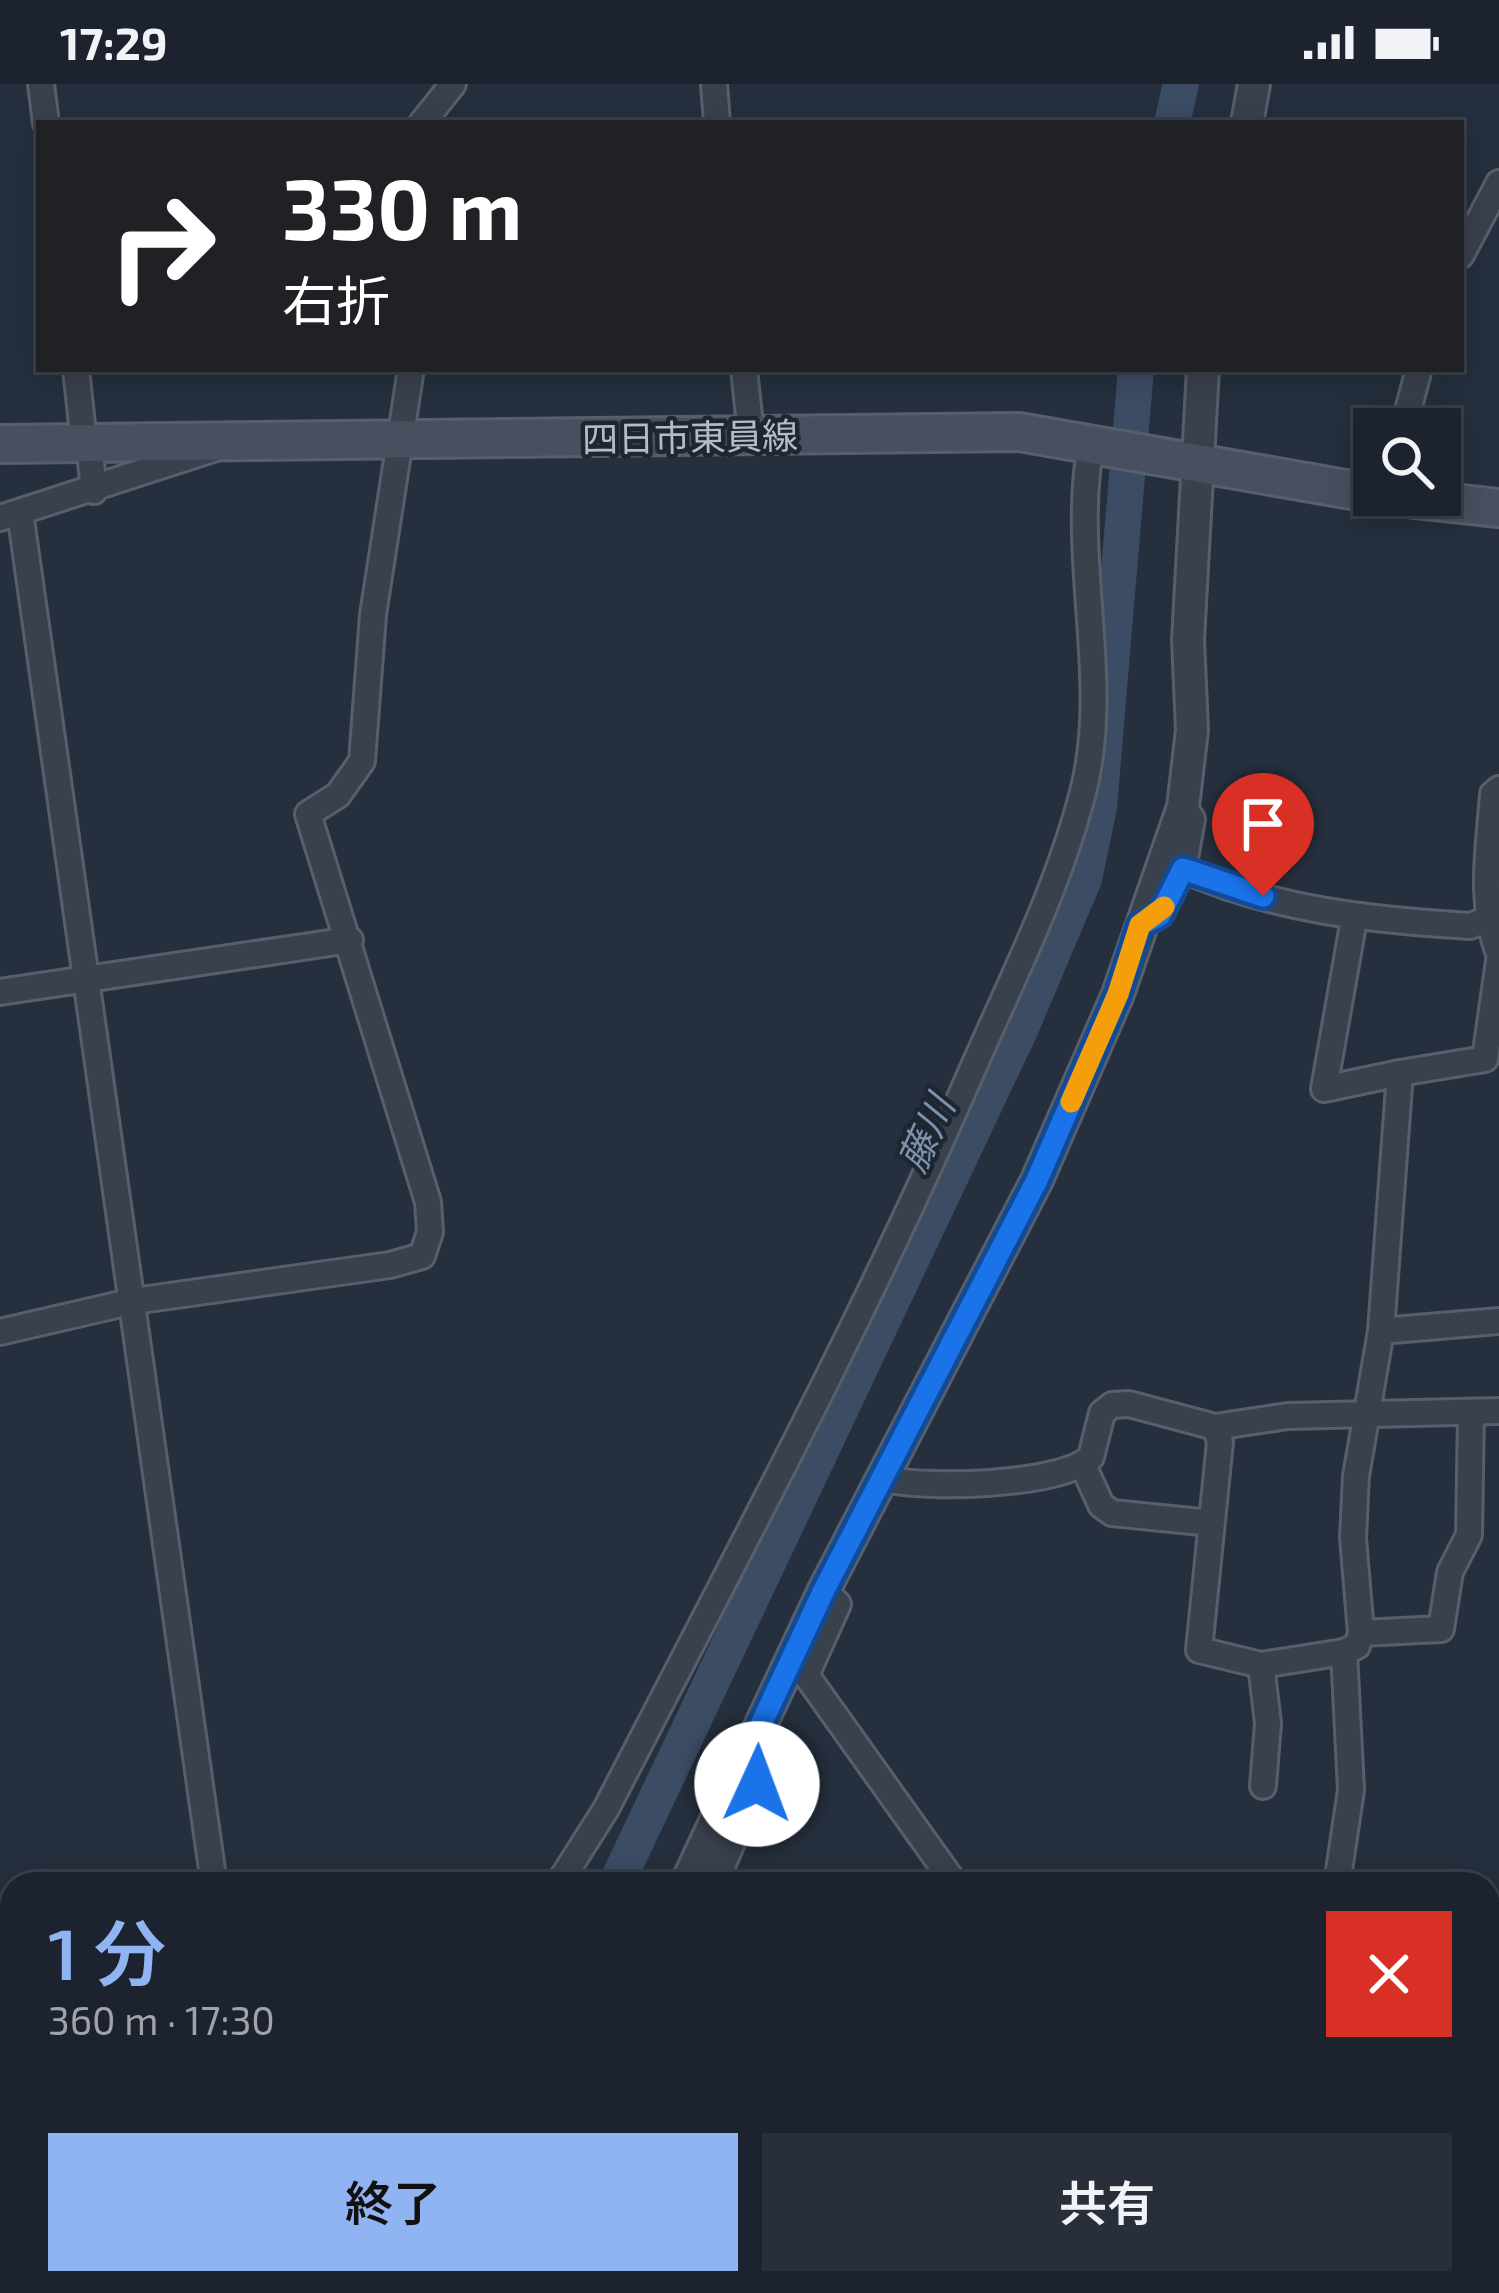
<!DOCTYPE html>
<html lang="ja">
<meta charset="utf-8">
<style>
body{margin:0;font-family:"Exo 2","Noto Sans JP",sans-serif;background:#292f3a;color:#f1f3f6;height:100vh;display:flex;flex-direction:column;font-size:45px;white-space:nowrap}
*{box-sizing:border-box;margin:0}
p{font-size:39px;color:#a0a4aa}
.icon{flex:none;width:66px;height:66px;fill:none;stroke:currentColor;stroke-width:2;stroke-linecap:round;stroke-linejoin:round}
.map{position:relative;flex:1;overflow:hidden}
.drawer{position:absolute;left:0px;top:1788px;width:1500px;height:423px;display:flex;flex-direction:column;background:#1c232e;border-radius:36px 36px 0 0;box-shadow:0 6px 30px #0003,0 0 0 3px #3a404a}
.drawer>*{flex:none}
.guide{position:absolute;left:36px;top:36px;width:1428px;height:252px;border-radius:0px;box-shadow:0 6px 30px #0003,0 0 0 3px #3a404a;background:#202124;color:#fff;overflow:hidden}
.fabs{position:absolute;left:1353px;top:324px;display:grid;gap:24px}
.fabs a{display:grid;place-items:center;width:108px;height:108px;border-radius:0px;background:#1c232e;box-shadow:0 6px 30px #0003,0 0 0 3px #3a404a;font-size:60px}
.pin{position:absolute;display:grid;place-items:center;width:102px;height:102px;color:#fff;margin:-123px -51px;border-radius:50% 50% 50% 0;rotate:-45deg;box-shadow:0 0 12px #0007}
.pin .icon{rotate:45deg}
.me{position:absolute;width:132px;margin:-66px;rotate:2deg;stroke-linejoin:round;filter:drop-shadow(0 0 9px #0008)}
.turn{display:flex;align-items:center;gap:42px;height:252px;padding:0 48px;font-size:54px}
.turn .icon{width:156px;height:156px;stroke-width:2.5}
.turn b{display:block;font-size:84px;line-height:102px}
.round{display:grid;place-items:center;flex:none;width:126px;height:126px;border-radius:0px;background:#292f3a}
.summary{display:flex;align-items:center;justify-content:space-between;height:204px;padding:0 48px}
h1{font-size:72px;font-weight:600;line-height:90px;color:#90b4f2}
.button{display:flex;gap:24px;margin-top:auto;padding:24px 48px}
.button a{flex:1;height:138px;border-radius:0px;background:#90b4f2;color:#111;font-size:48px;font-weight:600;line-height:138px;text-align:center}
.button a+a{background:#292f3a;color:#f1f3f6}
.status{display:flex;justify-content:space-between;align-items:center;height:84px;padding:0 60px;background:#1c232e;direction:ltr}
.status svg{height:33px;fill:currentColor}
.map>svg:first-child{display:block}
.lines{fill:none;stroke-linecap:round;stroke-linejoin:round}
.stream{stroke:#3c4c65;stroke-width:6}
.river{stroke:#3c4c65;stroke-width:36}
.minor-casing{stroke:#575f6b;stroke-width:30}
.tertiary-casing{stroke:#575f6b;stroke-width:36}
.secondary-casing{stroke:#575f6b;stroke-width:42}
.minor{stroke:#39414d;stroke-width:24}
.tertiary{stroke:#39414d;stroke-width:30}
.secondary{stroke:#485060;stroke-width:36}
.route-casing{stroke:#114b97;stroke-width:30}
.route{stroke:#1a73e8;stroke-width:21}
.slow{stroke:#f59e0b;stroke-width:21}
.labels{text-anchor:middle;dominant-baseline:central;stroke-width:9;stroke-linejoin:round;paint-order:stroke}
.street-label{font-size:36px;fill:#b5bcc8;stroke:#1e2632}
.water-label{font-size:39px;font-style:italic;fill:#7e92ae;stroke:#1e2632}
</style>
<div class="status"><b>17:29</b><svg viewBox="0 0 49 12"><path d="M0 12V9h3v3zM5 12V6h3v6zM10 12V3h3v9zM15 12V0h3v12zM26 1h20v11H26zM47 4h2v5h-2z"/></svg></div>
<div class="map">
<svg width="1499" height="2209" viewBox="0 0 1499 2209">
<rect width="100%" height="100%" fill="#252f3d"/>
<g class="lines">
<g class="stream">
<polyline points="0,1829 12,1855"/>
<polyline points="191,2199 195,2209"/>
</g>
<g class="river">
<polyline points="1172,39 1181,0"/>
<polyline points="616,1800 1020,946 1084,795 1099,723 1136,285"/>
<polyline points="407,2209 411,2199"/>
</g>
<g class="minor-casing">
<g id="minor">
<polyline points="41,0 46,39"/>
<polyline points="714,0 717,39"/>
<polyline points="422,39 453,0"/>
<polyline points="1461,171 1499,99"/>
<polyline points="76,285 84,359"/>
<polyline points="744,285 751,351"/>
<polyline points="1403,345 1419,285"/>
<polyline points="89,359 94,407"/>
<polyline points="20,428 214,1800"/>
<polyline points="0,434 219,363"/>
<path d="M1499,705L1493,710C1489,765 1479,818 1499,870"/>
<path d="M1185,725L1192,735L1183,785C1273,826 1372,836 1470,842L1486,836"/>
<polyline points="1354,835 1324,1005 1400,989"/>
<polyline points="1140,841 1160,831 1183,785"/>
<polyline points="0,908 350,856"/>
<polyline points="1381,1247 1499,1237"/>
<polyline points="0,1248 134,1217 390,1181 422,1172 430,1148 428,1118 308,730 338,711 362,677 373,531 411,285"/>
<polyline points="1215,1343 1220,1358 1199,1566 1261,1581 1344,1568"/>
<polyline points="1083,1381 1101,1421 1112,1429 1211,1439"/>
<path d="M882,1394C922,1406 1062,1402 1091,1373L1102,1329L1112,1321L1129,1320L1215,1343L1288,1332L1499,1327"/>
<polyline points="824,1506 838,1520 806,1591 955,1800"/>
<polyline points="1361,1549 1441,1545 1450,1488 1469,1451 1471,1329"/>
<polyline points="1261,1581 1268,1639 1263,1702"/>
<path d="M559,1799L606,1725C731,1482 861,1242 970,991C1011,897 1059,804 1084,704C1111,592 1070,473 1091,360"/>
<polyline points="529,1800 562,1800"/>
<polyline points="727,1800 719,1789 757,1700 749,1666"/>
<polyline points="1337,1800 1351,1706 1344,1568 1357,1562 1361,1549 1353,1454 1356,1392 1381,1247 1400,989 1485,975 1499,877"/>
<polyline points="1488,1847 1499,1842"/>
<polyline points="0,1999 12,1992"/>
<polyline points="616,2199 624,2209"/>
<polyline points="1026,2199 1033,2209"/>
<polyline points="1264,2199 1272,2209"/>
<polyline points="998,2209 1009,2199"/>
</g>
</g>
<g class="tertiary-casing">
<g id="tertiary">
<polyline points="1247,39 1254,0"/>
<polyline points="686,1800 824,1506 1037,1096 1118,910 1183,723 1192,646 1188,556 1203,285"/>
<polyline points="482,2209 487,2199"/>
</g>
</g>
<g class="secondary-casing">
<g id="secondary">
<polyline points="0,360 1019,348 1374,410"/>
<polyline points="1380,411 1499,424"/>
</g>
</g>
<use href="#minor" class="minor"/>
<use href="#tertiary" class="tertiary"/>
<use href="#secondary" class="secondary"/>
</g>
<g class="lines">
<g class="route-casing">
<polyline id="route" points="757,1700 749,1666 824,1506 1037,1096 1118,910 1140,841 1160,831 1183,785 1263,812"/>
</g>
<use href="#route" class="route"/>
<polyline class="slow" points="1071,1018 1118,910 1140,841 1164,823"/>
</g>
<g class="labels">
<g class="street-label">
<text transform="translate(690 352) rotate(-1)">四日市東員線</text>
</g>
<g class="water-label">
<text transform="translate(925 1049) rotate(-65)">藤川</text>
</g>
</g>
</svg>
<div class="fabs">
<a><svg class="icon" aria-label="search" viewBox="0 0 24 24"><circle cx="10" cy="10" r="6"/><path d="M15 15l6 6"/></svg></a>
</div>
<div class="pin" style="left:1263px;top:812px;background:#d93025"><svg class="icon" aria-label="arrive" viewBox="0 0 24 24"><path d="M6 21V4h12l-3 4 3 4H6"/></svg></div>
<svg class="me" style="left:757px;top:1700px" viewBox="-20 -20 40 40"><circle r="19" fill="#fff"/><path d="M0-13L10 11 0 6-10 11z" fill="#1a73e8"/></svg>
<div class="guide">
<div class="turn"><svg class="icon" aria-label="right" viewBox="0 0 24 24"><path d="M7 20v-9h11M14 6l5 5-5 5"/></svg><div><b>330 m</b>右折</div></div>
</div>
<section class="drawer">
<div class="summary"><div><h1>1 分</h1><p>360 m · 17:30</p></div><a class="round" style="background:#d93025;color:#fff"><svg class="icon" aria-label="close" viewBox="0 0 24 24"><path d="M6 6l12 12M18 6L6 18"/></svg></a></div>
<div class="button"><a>終了</a><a>共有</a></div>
</section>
</div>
